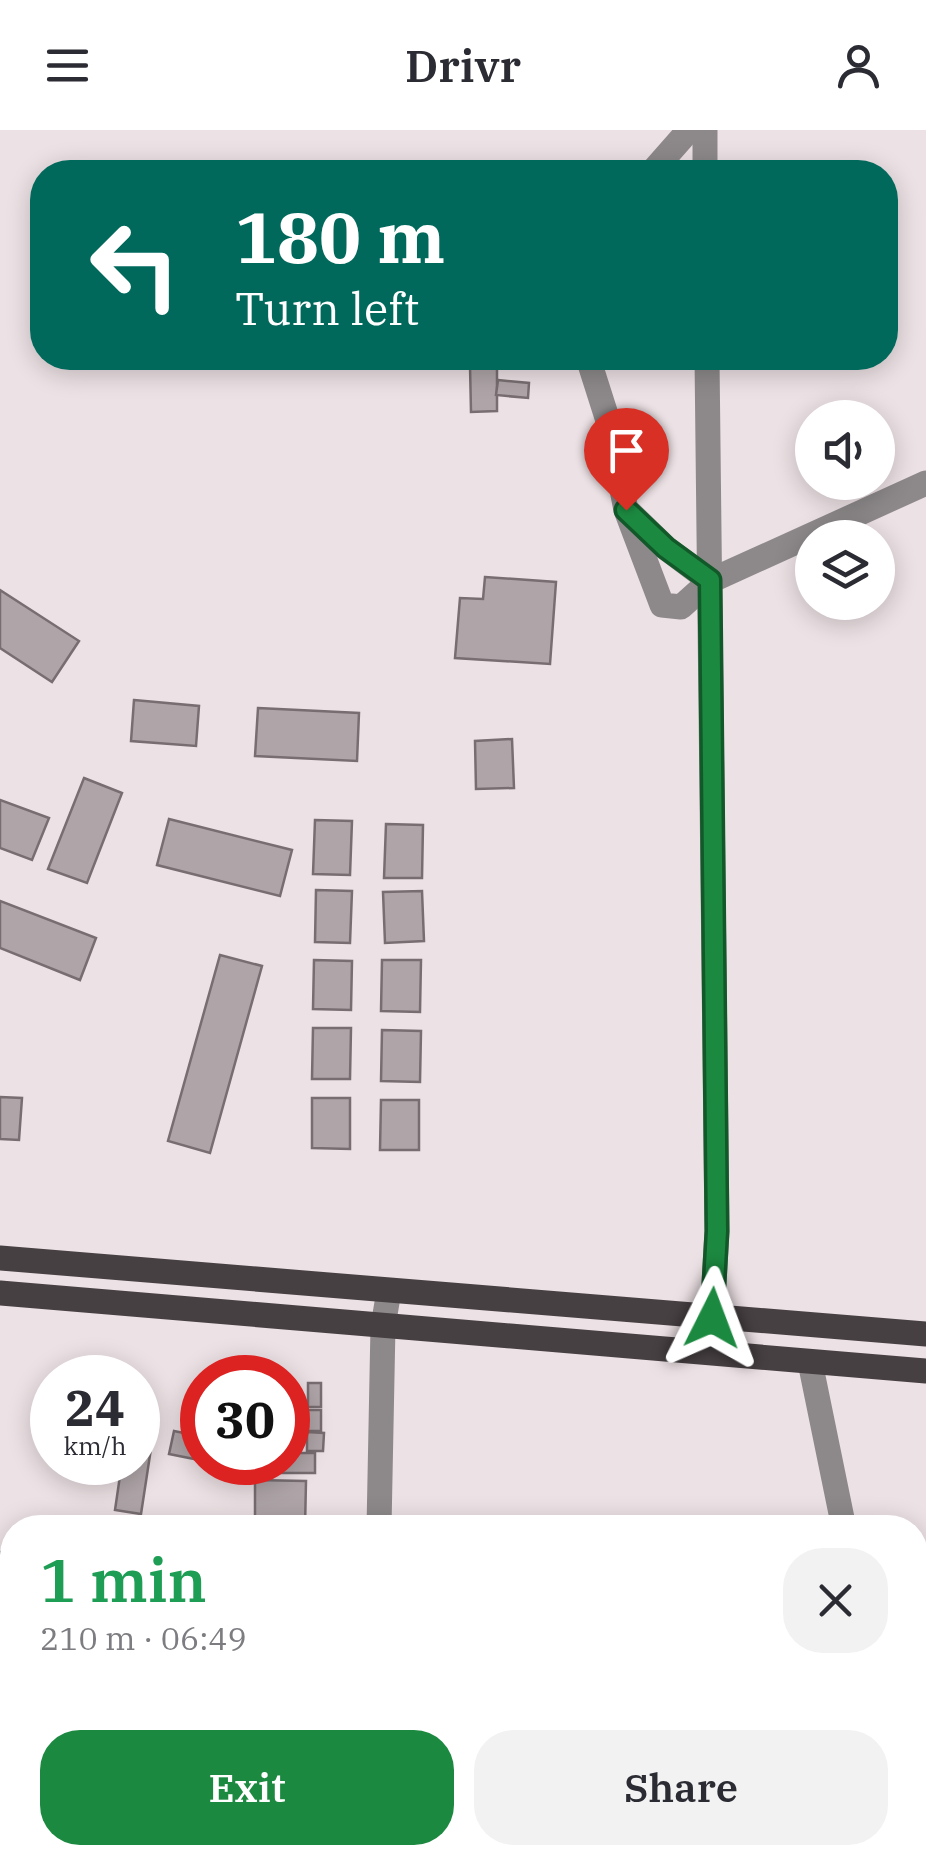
<!DOCTYPE html>
<meta charset="utf-8">
<style>
body{margin:0;font-family:"IBM Plex Serif",serif;background:#f2f2f3;color:#2b2b33;height:100vh;display:flex;flex-direction:column;font-size:38px;white-space:nowrap}
*{box-sizing:border-box;margin:0}
p{font-size:32px;color:#7c7c81}
.icon{flex:none;width:55px;height:55px;fill:none;stroke:currentColor;stroke-width:2;stroke-linecap:round;stroke-linejoin:round}
.map{position:relative;flex:1;overflow:hidden}
.panel{position:absolute;left:0px;top:1385px;width:928px;height:350px;display:flex;flex-direction:column;background:#fff;border-radius:40px 40px 0 0;box-shadow:0 5px 25px #0003}
.panel>*{flex:none}
.top-card{position:absolute;left:30px;top:30px;width:868px;height:210px;border-radius:40px;box-shadow:0 5px 25px #0003;background:#00695c;color:#fff;overflow:hidden}
.controls{position:absolute;left:795px;top:270px;display:grid;gap:20px}
.controls a{display:grid;place-items:center;width:100px;height:100px;border-radius:50%;background:#fff;box-shadow:0 5px 25px #0003;font-size:50px}
.speed{position:absolute;left:30px;top:1225px;display:flex;gap:20px;font-size:50px;font-weight:700;text-align:center}
.speed>*{display:grid;place-content:center;width:130px;height:130px;border-radius:50%;background:#fff;box-shadow:0 5px 25px #0003;line-height:1}
.speed small{font-size:25px;font-weight:400}
.speed .limit{border:15px solid #d22;background:#fff;color:#111}
.pin{position:absolute;display:grid;place-items:center;width:85px;height:85px;color:#fff;margin:-102px -42px;border-radius:50% 50% 50% 0;rotate:-45deg;box-shadow:0 0 10px #0007}
.pin .icon{rotate:45deg}
.me{position:absolute;width:110px;margin:-55px;rotate:3deg;stroke-linejoin:round;filter:drop-shadow(0 0 8px #0008)}
.turn{display:flex;align-items:center;gap:35px;height:210px;padding:0 40px;font-size:45px}
.turn .icon{width:130px;height:130px;stroke-width:2.5}
.turn b{display:block;font-size:70px;line-height:85px}
.round{display:grid;place-items:center;flex:none;width:105px;height:105px;border-radius:40px;background:#f2f2f3}
.overview{display:flex;align-items:center;justify-content:space-between;height:170px;padding:0 40px}
h1{font-size:60px;font-weight:600;line-height:75px;color:#1e9e55}
.cta{display:flex;gap:20px;margin-top:auto;padding:20px 40px}
.cta a{flex:1;height:115px;border-radius:40px;background:#1c8940;color:#fff;font-size:40px;font-weight:600;line-height:115px;text-align:center}
.cta a+a{background:#f2f2f3;color:#2b2b33}
header{display:flex;justify-content:space-between;align-items:center;height:130px;padding:0 40px;background:#fff;font-size:45px;font-weight:600}
.map>svg:first-child{display:block}
.building{fill:#afa5a8;stroke:#786e71;stroke-width:2.5}
.lines{fill:none;stroke-linecap:round;stroke-linejoin:round}
.minor{stroke:#8d898a;stroke-width:25}
.major{stroke:#474042;stroke-width:25}
.route-casing{stroke:#12592a;stroke-width:25}
.route{stroke:#1c8940;stroke-width:18}
</style>
<header><svg class="icon" aria-label="menu" viewBox="0 0 24 24"><path d="M4 6h16M4 12h16M4 18h16"/></svg>Drivr<svg class="icon" aria-label="person" viewBox="0 0 24 24"><circle cx="12" cy="8" r="4"/><path d="M4 21q1-7 8-7t8 7"/></svg></header>
<div class="map">
<svg width="926" height="1735" viewBox="0 0 926 1735">
<rect width="100%" height="100%" fill="#ece1e4"/>
<g class="building">
<polygon points="497,235 497,281 471,282 470,236"/>
<polygon points="498,250 529,253 528,268 496,265"/>
<polygon points="485,447 556,452 550,534 455,528 460,468 483,469"/>
<polygon points="0,460 79,511 52,552 0,518"/>
<polygon points="134,570 199,576 196,616 131,611"/>
<polygon points="258,578 359,583 357,631 255,626"/>
<polygon points="512,609 514,658 476,659 475,611"/>
<polygon points="84,648 122,663 87,753 48,739"/>
<polygon points="0,670 49,688 32,730 0,718"/>
<polygon points="169,689 292,720 280,766 157,735"/>
<polygon points="315,690 352,691 350,745 313,744"/>
<polygon points="386,694 423,695 422,748 384,748"/>
<polygon points="316,760 352,761 350,813 315,812"/>
<polygon points="422,761 424,811 385,813 383,762"/>
<polygon points="0,771 96,808 80,850 0,818"/>
<polygon points="220,825 262,836 210,1023 168,1011"/>
<polygon points="314,830 352,831 351,880 313,879"/>
<polygon points="382,830 421,830 420,882 381,881"/>
<polygon points="313,898 351,898 350,949 312,949"/>
<polygon points="382,900 421,901 420,952 381,951"/>
<polygon points="0,967 22,968 19,1010 0,1009"/>
<polygon points="312,968 350,968 350,1019 312,1018"/>
<polygon points="381,970 419,970 419,1020 380,1020"/>
<polygon points="237,1232 268,1236 267,1248 235,1248"/>
<rect x="308" y="1253" width="13" height="24"/>
<polygon points="192,1278 202,1279 202,1302 191,1301"/>
<rect x="288" y="1280" width="33" height="21"/>
<polygon points="138,1288 152,1288 150,1307 138,1306"/>
<polygon points="174,1301 199,1306 194,1329 169,1324"/>
<polygon points="307,1302 324,1303 323,1321 307,1321"/>
<polygon points="138,1310 152,1312 141,1384 115,1380 122,1332 138,1332"/>
<polygon points="288,1323 315,1323 315,1343 263,1343 263,1332 288,1332"/>
<polygon points="255,1350 306,1351 305,1398 255,1398"/>
<polygon points="0,1422 12,1423 12,1464 0,1463"/>
<polygon points="0,1468 12,1468 12,1494 0,1493"/>
<polygon points="0,1498 12,1498 12,1528 0,1527"/>
<polygon points="68,1722 127,1722 126,1735 67,1735"/>
<rect x="263" y="1722" width="38" height="5"/>
</g>
<g class="lines">
<g class="minor">
<polyline points="705,0 705,42"/>
<polyline points="652,42 689,0"/>
<polyline points="588,228 609,294 626,380 662,475 681,477 710,451 926,353"/>
<polyline points="707,228 717,1101 712,1188"/>
<polyline points="630,383 666,418 710,451"/>
<polyline points="810,1232 844,1398"/>
<polyline points="379,1398 383,1196 389,1161"/>
<polyline points="378,1722 379,1735"/>
</g>
<g class="major">
<polyline points="0,1128 926,1204"/>
<polyline points="0,1163 926,1241"/>
</g>
</g>
<g class="lines">
<g class="route-casing">
<polyline id="route" points="626,380 666,418 710,450 717,1101 712,1188"/>
</g>
<use href="#route" class="route"/>
</g>
</svg>
<div class="controls">
<a><svg class="icon" aria-label="sound" viewBox="0 0 24 24"><path d="M4 9h4l5-4v14l-5-4H4zM17 9q2 3 0 6"/></svg></a>
<a><svg class="icon" aria-label="layers" viewBox="0 0 24 24"><path d="M12 4l9 5-9 5-9-5zM3 14l9 5 9-5"/></svg></a>
</div>
<div class="speed"><div>24<small>km/h</small></div><div class="limit">30</div></div>
<div class="pin" style="left:626px;top:380px;background:#d93025"><svg class="icon" aria-label="arrive" viewBox="0 0 24 24"><path d="M6 21V4h12l-3 4 3 4H6"/></svg></div>
<svg class="me" style="left:712px;top:1188px" viewBox="-20 -20 40 40"><path d="M0-17L14 15 0 8-14 15z" fill="#1c8940" stroke="#fff" stroke-width="4"/></svg>
<div class="top-card">
<div class="turn"><svg class="icon" aria-label="left" viewBox="0 0 24 24"><path d="M17 20v-9H6M10 6l-5 5 5 5"/></svg><div><b>180 m</b>Turn left</div></div>
</div>
<section class="panel">
<div class="overview"><div><h1>1 min</h1><p>210 m · 06:49</p></div><a class="round"><svg class="icon" aria-label="close" viewBox="0 0 24 24"><path d="M6 6l12 12M18 6L6 18"/></svg></a></div>
<div class="cta"><a>Exit</a><a>Share</a></div>
</section>
</div>
